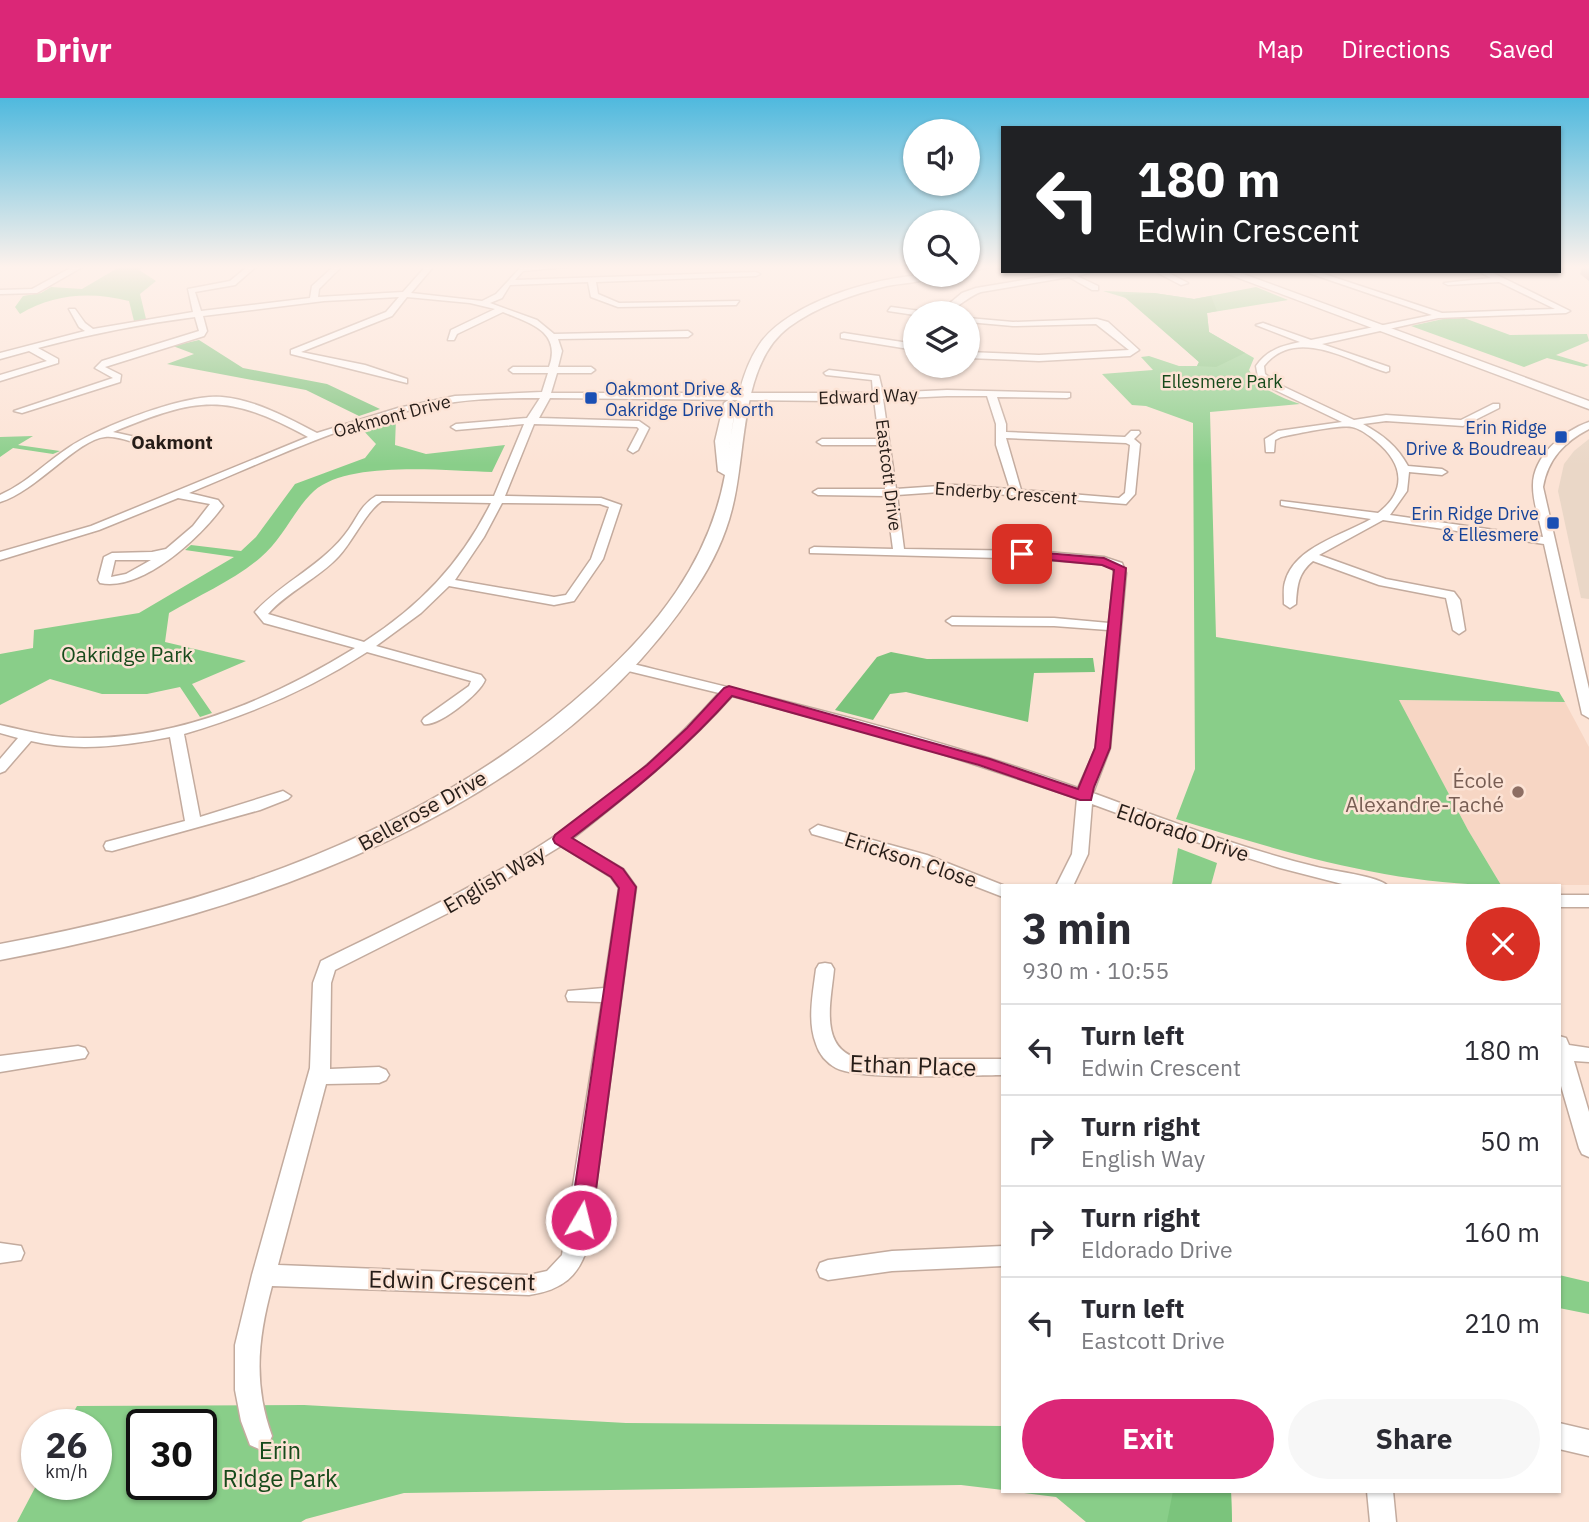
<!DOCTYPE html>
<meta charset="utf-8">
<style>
body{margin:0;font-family:"IBM Plex Sans",sans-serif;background:#f7f7f7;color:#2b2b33;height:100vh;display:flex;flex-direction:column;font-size:26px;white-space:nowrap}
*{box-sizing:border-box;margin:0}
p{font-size:23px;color:#7c7c81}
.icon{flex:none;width:38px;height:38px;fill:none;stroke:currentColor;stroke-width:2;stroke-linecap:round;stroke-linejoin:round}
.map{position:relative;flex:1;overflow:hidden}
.side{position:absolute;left:1001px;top:786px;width:560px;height:609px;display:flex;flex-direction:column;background:#fff;border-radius:0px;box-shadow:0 2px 5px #0004}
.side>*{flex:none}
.hud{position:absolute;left:1001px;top:28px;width:560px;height:147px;border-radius:0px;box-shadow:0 2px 5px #0004;background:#202124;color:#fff;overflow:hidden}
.fabs{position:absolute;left:903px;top:21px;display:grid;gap:14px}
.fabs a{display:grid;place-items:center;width:77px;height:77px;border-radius:50%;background:#fff;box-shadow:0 2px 5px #0004;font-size:35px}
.speed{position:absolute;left:21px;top:1311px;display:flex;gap:14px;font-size:35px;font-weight:700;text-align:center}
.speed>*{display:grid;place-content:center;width:91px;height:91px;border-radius:50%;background:#fff;box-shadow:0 2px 5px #0004;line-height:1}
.speed small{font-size:18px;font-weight:400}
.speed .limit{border:4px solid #111;border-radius:10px;background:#fff;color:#111}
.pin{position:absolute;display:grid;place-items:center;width:60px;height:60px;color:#fff;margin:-30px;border-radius:14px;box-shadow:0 4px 10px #0006}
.me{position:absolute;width:77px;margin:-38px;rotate:8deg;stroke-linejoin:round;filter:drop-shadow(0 0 5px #0008)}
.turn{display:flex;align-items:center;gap:24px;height:147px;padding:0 21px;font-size:32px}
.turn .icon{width:91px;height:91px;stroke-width:2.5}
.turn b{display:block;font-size:49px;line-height:60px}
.round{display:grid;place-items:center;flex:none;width:74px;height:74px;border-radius:37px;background:#f7f7f7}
.overview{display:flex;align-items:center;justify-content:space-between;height:119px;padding:0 21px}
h1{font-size:42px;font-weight:700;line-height:52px}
.button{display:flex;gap:14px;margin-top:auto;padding:14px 21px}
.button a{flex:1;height:80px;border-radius:42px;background:#db2777;color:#fff;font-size:28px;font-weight:700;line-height:80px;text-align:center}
.button a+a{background:#f7f7f7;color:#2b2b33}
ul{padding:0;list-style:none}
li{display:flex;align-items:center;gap:21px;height:91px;padding:0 21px;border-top:2px solid #e1e1e2}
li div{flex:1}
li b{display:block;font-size:26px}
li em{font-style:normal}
header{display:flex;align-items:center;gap:42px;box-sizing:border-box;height:98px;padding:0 35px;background:#db2777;color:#fff}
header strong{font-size:33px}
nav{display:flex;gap:38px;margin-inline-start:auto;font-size:24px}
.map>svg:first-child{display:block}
.built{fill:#f7d6c4}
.medical{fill:#ead7c7}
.green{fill:#89ce89;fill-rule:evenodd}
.forest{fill:#7bc47c}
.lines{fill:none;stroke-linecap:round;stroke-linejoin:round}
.minor-casing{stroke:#c3ab9e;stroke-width:3}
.major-casing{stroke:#c3ab9e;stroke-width:3}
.minor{fill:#fff;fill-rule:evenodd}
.major{fill:#fff;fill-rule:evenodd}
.wall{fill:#af9b8f}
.route{fill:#db2777;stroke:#8e194d;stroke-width:2}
.transit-dot{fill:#1a4fb4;stroke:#fce3d5;stroke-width:2.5}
.education-dot{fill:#8d6e63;stroke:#fce3d5;stroke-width:2.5}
.labels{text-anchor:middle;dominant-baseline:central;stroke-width:5;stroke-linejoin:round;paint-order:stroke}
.far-park-label{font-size:18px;fill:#174a1b;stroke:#fce3d5}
.far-transit-label{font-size:18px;fill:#164399;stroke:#fce3d5;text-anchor:end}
.far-street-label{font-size:18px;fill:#261d18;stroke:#fce3d5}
.far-neighbourhood-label{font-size:19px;font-weight:bold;fill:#261d18;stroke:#fce3d5}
.park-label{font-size:21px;fill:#174a1b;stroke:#fce3d5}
.education-label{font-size:21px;fill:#785e54;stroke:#fce3d5;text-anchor:end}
.street-label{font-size:21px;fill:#261d18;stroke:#fce3d5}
.near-street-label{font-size:24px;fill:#261d18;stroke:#fce3d5}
.near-park-label{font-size:24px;fill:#174a1b;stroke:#fce3d5}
</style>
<header>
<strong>Drivr</strong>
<nav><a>Map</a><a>Directions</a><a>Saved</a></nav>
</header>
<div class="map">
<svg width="1589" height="1424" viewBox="0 0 1589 1424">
<rect width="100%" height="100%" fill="#fce3d5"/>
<polygon class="built" points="1398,602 1565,604 1589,649 1589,787 1501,787 1468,732"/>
<polygon class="medical" points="1589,341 1589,501 1581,500 1558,393 1564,366 1574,353"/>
<g class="green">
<path d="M121,168H144L139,172L156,183L140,196L146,221L134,223L129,203C91,193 53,196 20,216L15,209L23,198L41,195L51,189L82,191Z"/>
<path d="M1256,189L1288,202L1207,215L1209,234L1254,260L1249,272C1260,291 1279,299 1300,306L1210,314L1216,539L1559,594L1565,604L1399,602L1468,732L1501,787C1390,787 1281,753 1176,721L1195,671L1193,325L1146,308L1132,307L1102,276L1153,272L1141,259L1149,258L1179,268H1197L1199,264L1129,201L1103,193L1154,195L1194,201Z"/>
<polygon points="1464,220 1510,237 1587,236 1589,243 1556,257 1589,267 1584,269 1547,260 1524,269 1411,228 1443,221"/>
<path d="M396,320L395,347L426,356L505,347L492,374C446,373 349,362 314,393C295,410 283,441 260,460C234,482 198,498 169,515L165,544L246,563L192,586L212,615L200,619L180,589L147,596H102L50,581L0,607V556L33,550L34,532L139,515L234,459L185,452L191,447L241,453L256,439L295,386L365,360L376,346L361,330Z"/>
<polygon points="33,338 18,347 60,353 53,356 13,350 0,359 0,339"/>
<polygon points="1178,750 1217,765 1211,787 1172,787"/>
<polygon points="1559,1177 1589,1184 1589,1216 1559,1210"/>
<path d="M304,1307L626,1325L1003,1328V1392L961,1387L404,1395L306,1421L301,1424H17L37,1386H96V1326H67L77,1308ZM142,1326H201V1386H142Z"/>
<polygon points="1008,1393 1231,1393 1232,1424 1086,1424 1056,1399"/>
</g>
<g class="forest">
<polygon points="1154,195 1194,201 1211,198 1217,213 1207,215 1209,234 1245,255 1216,269 1197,268 1199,264 1122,197"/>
<polygon points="199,242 243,270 327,286 380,311 359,318 306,292 167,266 194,256 173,248"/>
<polygon points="891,554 927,561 1093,560 1095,574 1034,575 1028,624 906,594 890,596 873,622 835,612 877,559"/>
<polygon points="1173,1393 1231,1393 1232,1424 1167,1424"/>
</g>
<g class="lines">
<g class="minor-casing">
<g id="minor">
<polygon points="74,168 84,168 37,195 0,196 0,192 32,191"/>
<path d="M248,168H257L235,187L195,194L201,213L310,200L312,188L334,168H342L319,191L318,199L403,194L426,168H434L411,195L482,203L496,196L521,169L576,168L523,173L515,182L756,174L760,176L756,178L596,184L598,196L619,205L739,203L736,207L618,209L591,199L588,184L510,187L502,200L490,205L537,222L554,236L688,233L692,236L688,239L558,241L562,253L558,269H591L595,272L591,275H557L551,295H873L872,282L826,277L824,275L829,272L879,278L883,295L947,292L1070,295V299L1067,300L997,299L1006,326V334L1125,339L1131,333H1139L1140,335L1134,341L1140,346L1135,396L1126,406L954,393L897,397L904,451L1036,453L1104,459L1122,465L1126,475L1110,650L1093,695C1167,722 1240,750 1317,769C1332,773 1379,778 1388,788H1350L1280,770L1190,742L1092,706L1088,756L1073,788H1056L1072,756L1077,700L915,647L732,598C684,652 629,696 572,741L623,771L636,789L588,1147C579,1179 562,1192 529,1197L272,1188C258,1240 253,1286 272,1338L268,1347L259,1351L250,1347L241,1323L235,1292V1247L252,1177L310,970L313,885L321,863C400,824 481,787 555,738C615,698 671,649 719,595L620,571L618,568L625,564C777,601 930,637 1078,690L1096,650L1108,532L1054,528L952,527L946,523L952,519L1054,520L1109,525L1114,475L1113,470L1102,466L1036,461L810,455V451L814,449L893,451L886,398L818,397L813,394L818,391H885L880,347H822L817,344L822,341H879L874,301L831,303L550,300L539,320L639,323L649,330L638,352L633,355L628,352L639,331L637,329L534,326L505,398L601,400L621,407L603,461L574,503L554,507L449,488L421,515L376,548L481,577L485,582C480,596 438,629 424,626L422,623L424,620L469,588L471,583L367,554C310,591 249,617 184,636L200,719L283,693L291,698L288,701L260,712L112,753L106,752L104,748L106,744L185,723L170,639C124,648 77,654 31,643L5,673L0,675V661L18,640L0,635V627C30,634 59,641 90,640C185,639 275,599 355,550L264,525L255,514C283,483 324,467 349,431C358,418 362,406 376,398H494L524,326L456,332L451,329L456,326L527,320L540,300C512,300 483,300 455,304C362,316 274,360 189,395L218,402L223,408C200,440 142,494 100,485L98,482L104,459L112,455L152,454L166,451L193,428L210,406L178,400L99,432L0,462V454L91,428L308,339C226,294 198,299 113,334L158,344V348C140,350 122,337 105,339C78,341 35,394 0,404V397C27,385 46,364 71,348C103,328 184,296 222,299C256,302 288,320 317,335L398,310L455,298L542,294L548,275H513L509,272L513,269H549C562,233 529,225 503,214L457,236L454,242H448L451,232L495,211L470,205L407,199L392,218L301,254L365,267L407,281V285L291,256V252L386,214L399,199L324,203L203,218L207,233L204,238L105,269L121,277L120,284L22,315L14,313L113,280L95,270L102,263L199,233L195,219C141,226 90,236 38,250L58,261V265L0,283V277L47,263L29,253L0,261V255L85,233L79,229L69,211H75L85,225L93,231L193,214L188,191L230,183ZM947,298H987L996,326V347L1010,391L954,387L896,391L883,301ZM1006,340L1126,345L1130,347L1125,395L1119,400L1021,392ZM382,403L491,405C461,465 420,508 364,544L268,516C287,494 319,480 339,458C353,443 367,412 382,403ZM502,405L600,406L609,409L591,461L566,497L554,499L455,482L484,439ZM115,462H151L126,476L111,479ZM561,748L611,779L619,790L604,890L568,893L566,898L568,903L602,904L562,1157L547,1173L529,1177L278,1167L326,986L379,985L386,982L389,977L386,972L379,969L330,971L331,885L335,872L462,808Z"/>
<polygon points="996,168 1003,168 1003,172"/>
<path d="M1077,173H1096L1077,178L1098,188V192H1092L1069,179L981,194C966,199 953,216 938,215L962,195L976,190Z"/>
<polygon points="1154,173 1165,173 1188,185 1181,187"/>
<path d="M1303,173H1315L1442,215L1555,211L1499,184L1448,187L1444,185L1491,180L1478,173H1489L1570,213L1566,215L1438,220L1322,246L1389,269V273L1386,274C1348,263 1296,228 1264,268L1265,276L1280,287L1354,322L1386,317L1461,322L1493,306H1499V310L1463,328L1386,323L1363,326C1383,337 1397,348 1408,368L1442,371L1447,374L1442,377L1409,374L1407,393L1390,417L1543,439C1540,423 1533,405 1533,389C1532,359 1563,333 1589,324V331C1564,344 1548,361 1543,389L1589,591V620L1582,616L1544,446L1383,422L1319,457L1386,481L1454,494L1460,502L1465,532L1459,536L1453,532L1446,500L1379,487L1313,463C1298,475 1297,488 1296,506L1290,510L1284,506C1284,499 1283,490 1285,484C1294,449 1343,437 1371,421L1285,408L1281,407V403L1378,415C1408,392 1403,365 1376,343C1370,338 1359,330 1352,329C1341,326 1295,336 1281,339L1275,342L1274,354H1266L1265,341L1278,333L1342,324L1273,291L1258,279L1256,268C1267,252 1281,248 1300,244L1256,227L1263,225L1311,242L1432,217Z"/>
<polygon points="891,209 920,213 924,215 915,217 888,213"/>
<polygon points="968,220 1013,224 1097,221 1108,224 1139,252 1130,258 1039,263 968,260 968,254 1039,257 1129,252 1096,226 1013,228 968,224"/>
<polygon points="844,235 915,246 915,252 841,240 841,236"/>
<polygon points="818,727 927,757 1005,788 1003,788 1003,799 915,765 812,736 810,732"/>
<rect x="1559" y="797" width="30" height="12"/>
<path d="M825,865L831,866L834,871C831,904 818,952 861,961H1003V977C968,977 862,983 836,970C827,965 819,956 816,946C807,923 813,895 816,871L819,866Z"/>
<polygon points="1559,938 1566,940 1569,947 1589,950 1589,964 1574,963 1589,1014 1589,1059 1582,1056 1579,1050 1559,981"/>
<polygon points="78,948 85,950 88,955 85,960 0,974 0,958"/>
<polygon points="0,1145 21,1148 24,1155 21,1162 0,1165"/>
<polygon points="1003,1148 1003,1168 892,1173 828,1182 820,1179 817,1172 820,1165 828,1162 892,1153"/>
<polygon points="1559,1325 1589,1332 1589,1358 1559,1351"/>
<polygon points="1367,1393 1393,1393 1396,1424 1370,1424"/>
</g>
</g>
<g class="major-casing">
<g id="major">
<polygon points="968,168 992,168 968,174"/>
<polygon points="1220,173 1235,173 1589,303 1589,311"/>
<path d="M935,177C922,185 902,185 887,188C853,196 818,208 789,229C739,266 747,355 732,411C725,439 712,466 696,490C548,716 252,815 0,862V846C215,806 427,736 592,587C656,530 709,464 725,377L718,373L715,343L724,305L730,301L736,305L729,350C735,315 739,277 759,247C788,203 886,175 935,177Z"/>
</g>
</g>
<use href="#minor" class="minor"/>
<use href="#major" class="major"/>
</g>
<polygon class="wall" points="1583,168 1589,168 1589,183 1580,176"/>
<linearGradient id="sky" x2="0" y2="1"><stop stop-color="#4fb9de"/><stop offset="0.46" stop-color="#fef2ec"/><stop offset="1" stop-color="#fef2ec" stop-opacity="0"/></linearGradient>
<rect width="1589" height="367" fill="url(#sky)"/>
<path class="route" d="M1022,453L1104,460L1126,470L1110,650L1094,689L1091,702H1080L979,667L732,598C682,654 631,695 572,740L623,771L636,789L592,1122L589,1129L581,1132L573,1129L570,1122L619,790L611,779L555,745L553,741L555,737L647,667L687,630L724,590L729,588L990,661L1078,691L1095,650L1114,472L1102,467L1018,459V454Z"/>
<g class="transit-dot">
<rect x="584" y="293" width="14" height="14" rx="3.5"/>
<rect x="1554" y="332" width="14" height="14" rx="3.5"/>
<rect x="1546" y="418" width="14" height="14" rx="3.5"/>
</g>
<circle class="education-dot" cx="1518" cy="694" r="7"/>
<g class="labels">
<g class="far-park-label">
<text x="1222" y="283">Ellesmere Park</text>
</g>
<g class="far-transit-label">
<text x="605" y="290" text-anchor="start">Oakmont Drive &amp;<tspan x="605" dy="21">Oakridge Drive North</tspan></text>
<text x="1547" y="329">Erin Ridge<tspan x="1547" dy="21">Drive &amp; Boudreau</tspan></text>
<text x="1539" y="415">Erin Ridge Drive<tspan x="1539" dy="21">&amp; Ellesmere</tspan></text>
</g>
<g class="far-street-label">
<text transform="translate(868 298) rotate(-2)">Edward Way</text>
<text transform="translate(392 318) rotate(-15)">Oakmont Drive</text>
<text transform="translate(889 377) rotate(83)">Eastcott Drive</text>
<text transform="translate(1006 395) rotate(4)">Enderby Crescent</text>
</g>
<g class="far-neighbourhood-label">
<text x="172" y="344">Oakmont</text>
</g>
<g class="park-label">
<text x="127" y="556">Oakridge Park</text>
</g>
<g class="education-label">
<text x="1504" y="682">École<tspan x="1504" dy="24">Alexandre-Taché</tspan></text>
</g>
<g class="street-label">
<text transform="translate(422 712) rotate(-29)">Bellerose Drive</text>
<text transform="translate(1183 734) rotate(19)">Eldorado Drive</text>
<text transform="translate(911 761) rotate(18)">Erickson Close</text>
<text transform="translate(494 781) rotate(-30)">English Way</text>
</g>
<g class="near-street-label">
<text transform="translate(913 967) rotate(2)">Ethan Place</text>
<text transform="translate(452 1182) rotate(1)">Edwin Crescent</text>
</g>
<g class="near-park-label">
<text x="280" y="1352">Erin<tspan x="280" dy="28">Ridge Park</tspan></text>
</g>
</g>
</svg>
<div class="fabs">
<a><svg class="icon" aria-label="sound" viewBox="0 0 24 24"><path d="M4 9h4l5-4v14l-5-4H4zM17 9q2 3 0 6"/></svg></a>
<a><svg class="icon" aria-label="search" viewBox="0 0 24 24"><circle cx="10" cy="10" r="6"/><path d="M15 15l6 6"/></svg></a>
<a><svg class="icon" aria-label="layers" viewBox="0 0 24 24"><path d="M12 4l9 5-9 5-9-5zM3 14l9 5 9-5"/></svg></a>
</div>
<div class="speed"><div>26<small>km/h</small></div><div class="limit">30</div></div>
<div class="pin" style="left:1022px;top:456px;background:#d93025"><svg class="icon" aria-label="arrive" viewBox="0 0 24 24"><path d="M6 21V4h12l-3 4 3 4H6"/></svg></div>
<svg class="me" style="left:581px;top:1122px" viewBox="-20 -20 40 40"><circle r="17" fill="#db2777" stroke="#fff" stroke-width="3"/><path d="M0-11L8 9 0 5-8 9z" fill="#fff"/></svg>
<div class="hud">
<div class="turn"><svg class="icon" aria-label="left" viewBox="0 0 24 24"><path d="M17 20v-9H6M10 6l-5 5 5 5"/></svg><div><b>180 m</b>Edwin Crescent</div></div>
</div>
<section class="side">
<div class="overview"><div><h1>3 min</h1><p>930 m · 10:55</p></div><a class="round" style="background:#d93025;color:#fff"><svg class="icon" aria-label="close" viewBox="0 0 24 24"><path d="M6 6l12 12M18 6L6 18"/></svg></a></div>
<ul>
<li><svg class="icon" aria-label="left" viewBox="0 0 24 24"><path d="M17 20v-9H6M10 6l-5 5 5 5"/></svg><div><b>Turn left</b><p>Edwin Crescent</p></div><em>180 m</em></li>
<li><svg class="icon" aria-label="right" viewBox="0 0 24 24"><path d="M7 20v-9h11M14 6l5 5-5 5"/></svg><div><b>Turn right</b><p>English Way</p></div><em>50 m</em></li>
<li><svg class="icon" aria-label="right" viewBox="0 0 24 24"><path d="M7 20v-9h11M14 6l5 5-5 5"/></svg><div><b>Turn right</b><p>Eldorado Drive</p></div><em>160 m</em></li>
<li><svg class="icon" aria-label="left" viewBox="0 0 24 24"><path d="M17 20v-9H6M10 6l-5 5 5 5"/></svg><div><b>Turn left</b><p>Eastcott Drive</p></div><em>210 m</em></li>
</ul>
<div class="button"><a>Exit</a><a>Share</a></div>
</section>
</div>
